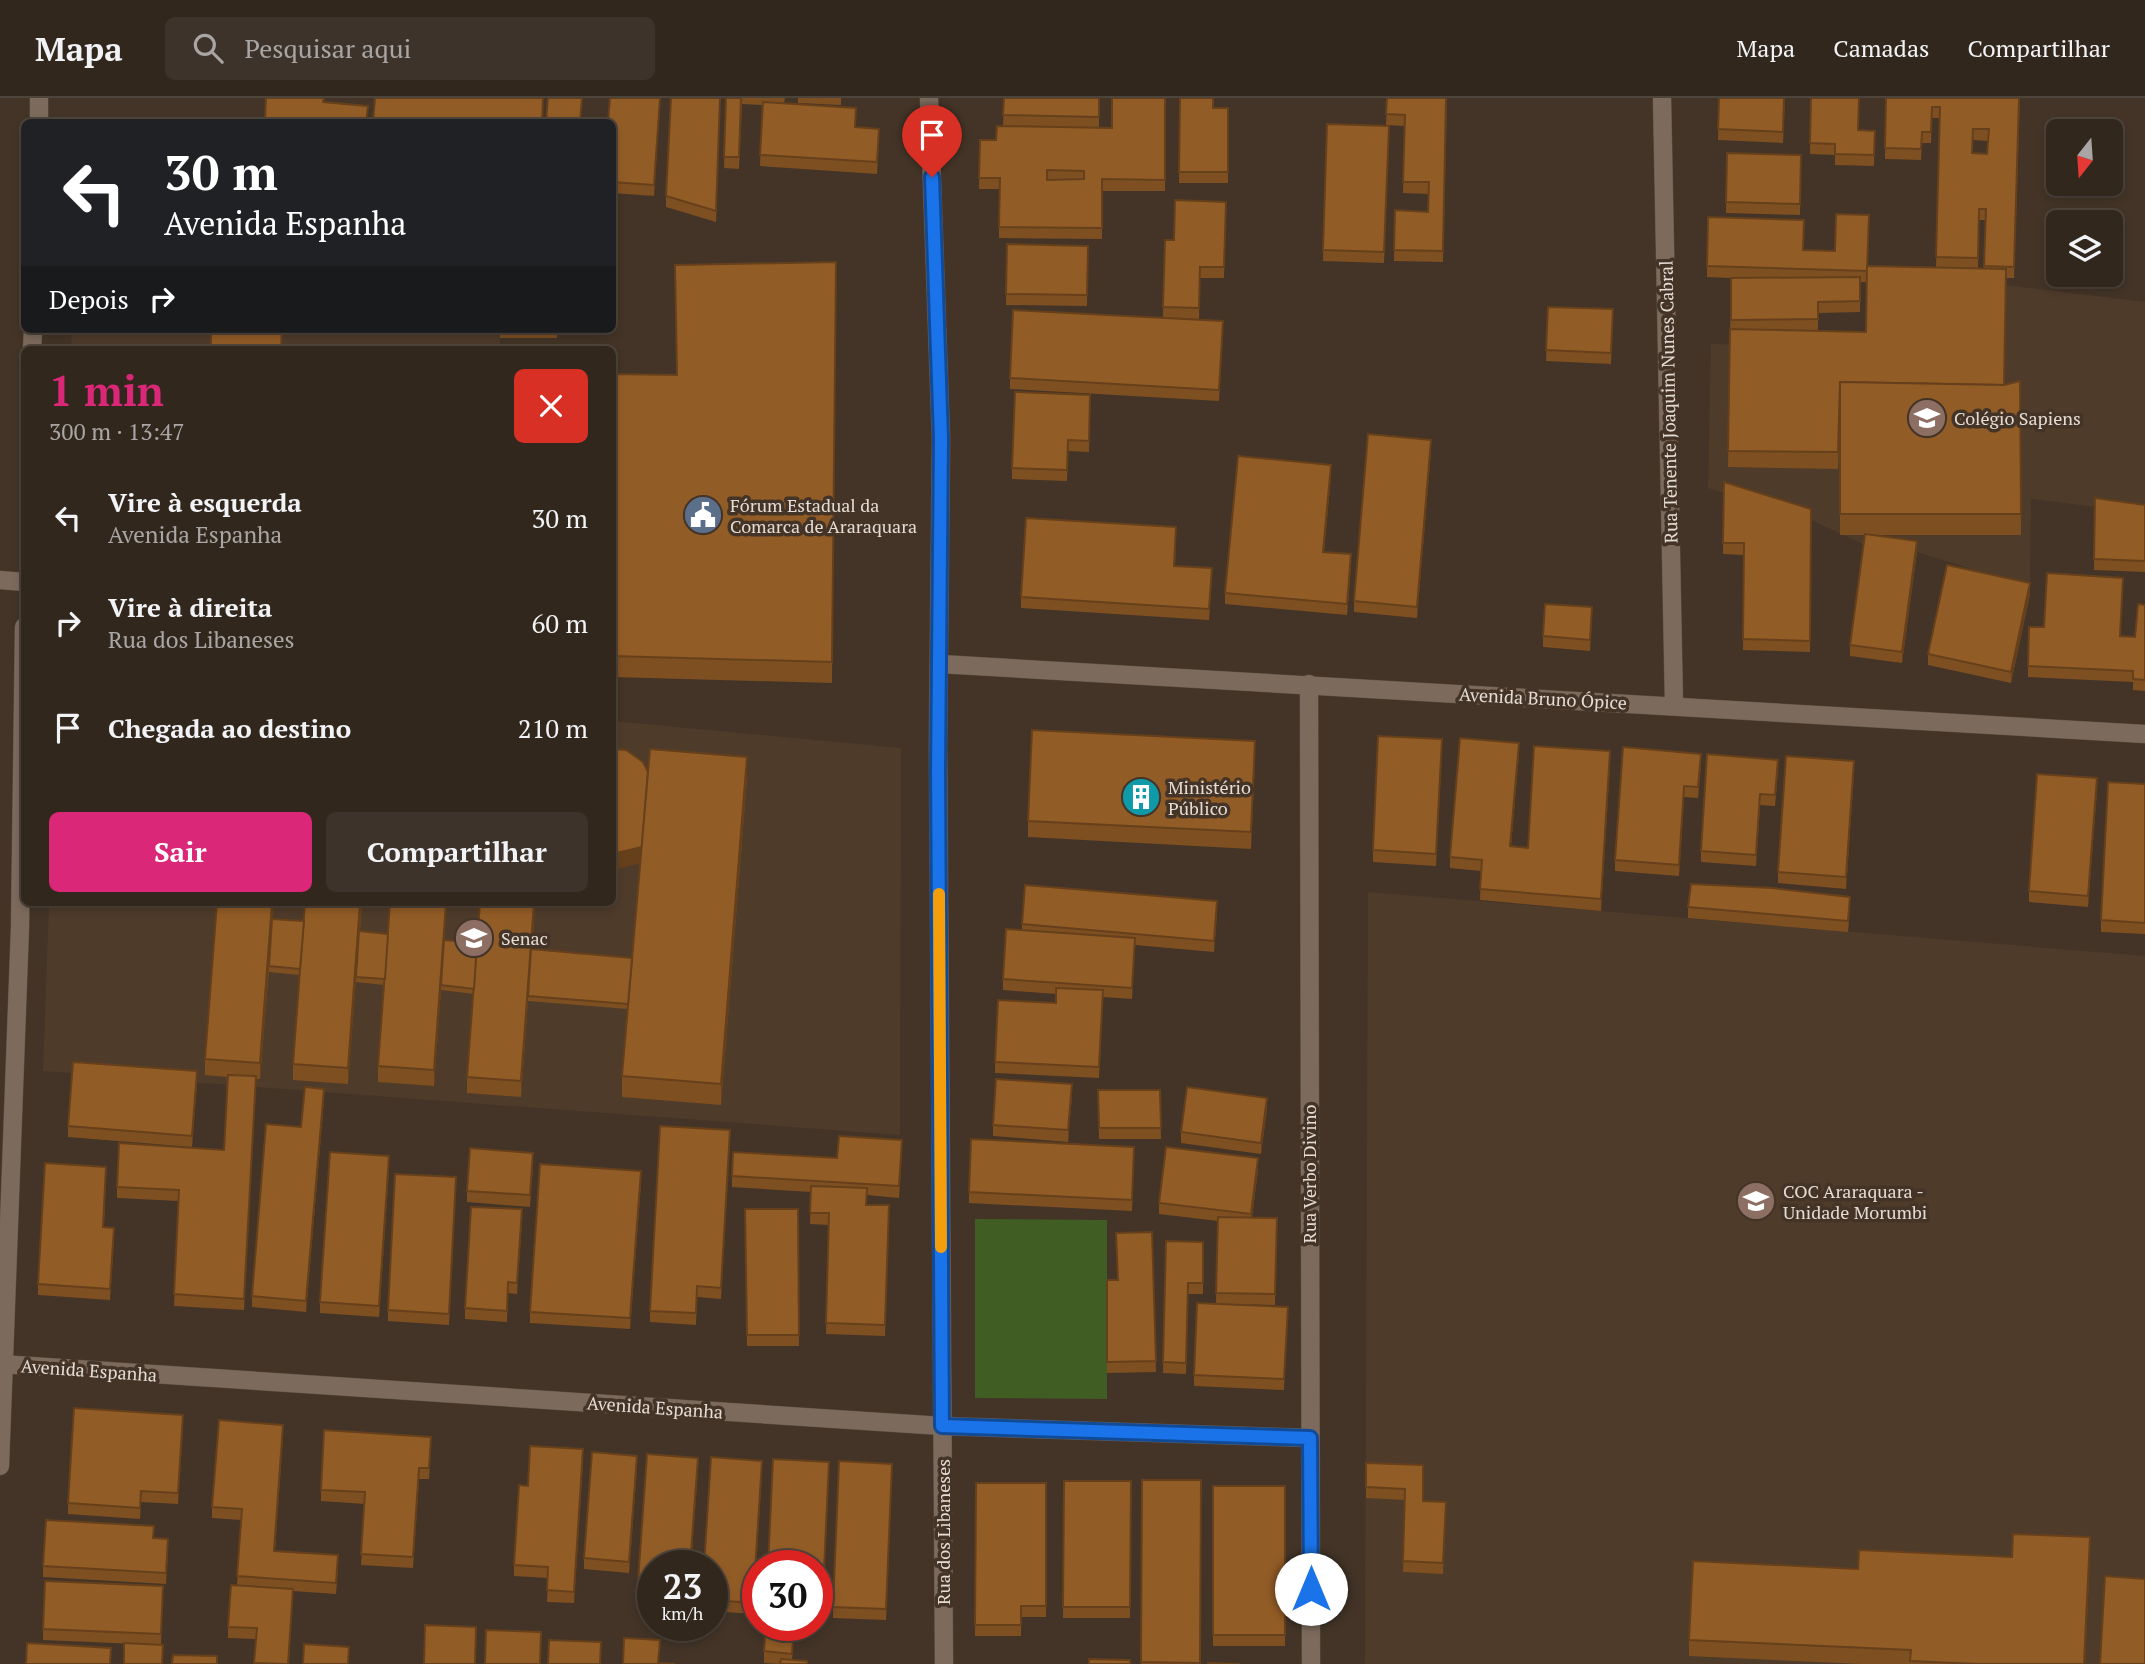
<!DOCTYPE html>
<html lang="pt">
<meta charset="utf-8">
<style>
body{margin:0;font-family:"PT Serif",serif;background:#3d332a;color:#f1f3f6;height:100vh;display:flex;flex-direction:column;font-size:26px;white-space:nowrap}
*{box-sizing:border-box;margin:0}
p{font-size:23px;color:#a8a5a4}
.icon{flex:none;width:38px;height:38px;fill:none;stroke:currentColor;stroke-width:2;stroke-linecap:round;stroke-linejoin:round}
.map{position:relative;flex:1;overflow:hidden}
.side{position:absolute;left:21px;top:248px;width:595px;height:560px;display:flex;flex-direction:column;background:#32271d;border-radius:10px;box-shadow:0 4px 10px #0003,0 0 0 2px #4d443b}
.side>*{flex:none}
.banner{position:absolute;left:21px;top:21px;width:595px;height:214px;border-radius:10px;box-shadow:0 4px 10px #0003,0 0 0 2px #4d443b;background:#202124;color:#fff;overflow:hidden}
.needle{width:46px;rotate:197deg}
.buttons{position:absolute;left:2046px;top:21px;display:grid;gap:14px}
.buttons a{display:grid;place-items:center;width:77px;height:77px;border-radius:10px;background:#32271d;box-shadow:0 4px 10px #0003,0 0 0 2px #4d443b;font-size:35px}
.speed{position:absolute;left:637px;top:1452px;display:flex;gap:14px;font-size:35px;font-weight:700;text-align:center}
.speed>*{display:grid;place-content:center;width:91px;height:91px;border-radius:50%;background:#32271d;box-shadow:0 4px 10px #0003,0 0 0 2px #4d443b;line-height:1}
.speed small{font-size:18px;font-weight:400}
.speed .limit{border:10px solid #d22;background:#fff;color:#111}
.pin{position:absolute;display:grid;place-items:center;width:60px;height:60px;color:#fff;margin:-72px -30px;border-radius:50% 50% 50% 0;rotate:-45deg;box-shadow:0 0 7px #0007}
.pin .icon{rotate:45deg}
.me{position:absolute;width:77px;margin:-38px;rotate:0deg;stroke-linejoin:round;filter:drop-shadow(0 0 5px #0008)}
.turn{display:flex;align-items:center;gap:24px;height:147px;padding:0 28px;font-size:32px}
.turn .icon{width:91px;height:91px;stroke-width:2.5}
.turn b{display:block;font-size:49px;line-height:60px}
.then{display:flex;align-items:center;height:66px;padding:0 28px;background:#0003;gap:14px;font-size:26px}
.round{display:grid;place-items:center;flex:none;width:74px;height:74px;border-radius:10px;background:#3d332a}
.headline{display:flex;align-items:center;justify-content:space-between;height:119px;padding:0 28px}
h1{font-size:42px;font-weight:800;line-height:52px;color:#db2777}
.action{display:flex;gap:14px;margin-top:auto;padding:14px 28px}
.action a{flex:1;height:80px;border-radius:10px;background:#db2777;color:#fff;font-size:28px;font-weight:800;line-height:80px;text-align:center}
.action a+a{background:#3d332a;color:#f1f3f6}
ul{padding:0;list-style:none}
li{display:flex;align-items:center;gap:21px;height:105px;padding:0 28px}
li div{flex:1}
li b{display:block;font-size:26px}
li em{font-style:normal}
header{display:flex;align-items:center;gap:42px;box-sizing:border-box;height:98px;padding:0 35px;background:#32271d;border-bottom:2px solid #4d443b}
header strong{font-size:33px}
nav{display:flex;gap:38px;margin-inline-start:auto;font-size:24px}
.search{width:490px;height:63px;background:#3d332a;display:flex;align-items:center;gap:18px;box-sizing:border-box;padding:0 24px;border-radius:10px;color:#a8a5a4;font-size:26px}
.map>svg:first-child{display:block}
.built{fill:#4f3b2a}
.green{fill:#405d23}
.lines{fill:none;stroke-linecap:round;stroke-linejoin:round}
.street-casing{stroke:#5e5247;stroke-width:19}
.street{stroke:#7c6b5d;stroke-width:18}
.wall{fill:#7e4f21;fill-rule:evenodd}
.shaded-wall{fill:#66401b}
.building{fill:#925c26;stroke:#66401b;stroke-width:2;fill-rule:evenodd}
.route-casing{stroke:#114b97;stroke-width:18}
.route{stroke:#1a73e8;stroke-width:12}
.slow{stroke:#f59e0b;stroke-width:12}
.labels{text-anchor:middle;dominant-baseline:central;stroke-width:7;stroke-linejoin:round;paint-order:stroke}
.street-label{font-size:18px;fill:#e5dcd4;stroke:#433427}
.poi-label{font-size:18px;fill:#e5dcd4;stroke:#433427;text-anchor:start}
</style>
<header>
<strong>Mapa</strong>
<div class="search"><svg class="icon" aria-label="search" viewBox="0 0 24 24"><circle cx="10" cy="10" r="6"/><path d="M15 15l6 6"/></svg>Pesquisar aqui</div>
<nav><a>Mapa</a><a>Camadas</a><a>Compartilhar</a></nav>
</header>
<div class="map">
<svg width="2145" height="1566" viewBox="0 0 2145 1566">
<rect width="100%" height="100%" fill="#433427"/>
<g class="built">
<polygon points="1867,184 2006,187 2145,204 2145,415 2031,401 2030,489 1917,454 1865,447 1811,422 1708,390 1711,246 1866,250"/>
<polygon points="72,231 500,231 500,252 71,252"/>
<polygon points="613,623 901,650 900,1037 43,973 49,805 612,805"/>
<polygon points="1368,794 2145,858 2145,1566 1365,1566"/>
</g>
<polygon class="green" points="975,1121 1107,1122 1107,1301 975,1300"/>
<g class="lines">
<g class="street-casing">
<g id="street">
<polyline points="929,0 941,341 938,646 944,1566"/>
<polyline points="1662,0 1674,607"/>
<polyline points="39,24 39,0"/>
<polyline points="32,252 33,231"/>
<polyline points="0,482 24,484"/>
<polyline points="940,566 2145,636"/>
<polyline points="1309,586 1311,1566"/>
<polyline points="0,1266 942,1328 1310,1340"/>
<polyline points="0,1368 20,829 24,529"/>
</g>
</g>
<use href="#street" class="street"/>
</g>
<g class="wall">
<polygon points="266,0 324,4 368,8 367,24 265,24"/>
<polygon points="610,0 660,0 654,98 612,95 612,24"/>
<polygon points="720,0 716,124 666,109 666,98"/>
<polygon points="726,0 785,0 784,5 856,29 879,42 877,76 760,68 762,7 742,6 739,71 724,70"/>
<polygon points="798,0 841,0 841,7 798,5"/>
<polygon points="1004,0 1099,0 1099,30 1112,30 1165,0 1165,93 1102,93 1102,141 999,140 999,91 979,91 980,42 996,42 1003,28"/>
<polygon points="1180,0 1213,10 1228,10 1228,85 1179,85"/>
<polygon points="1387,0 1447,0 1443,164 1394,163 1395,112 1428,114 1429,96 1403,95 1405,28 1386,27"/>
<polygon points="1719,0 1785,0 1783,45 1718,42"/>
<polygon points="1811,0 1858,32 1875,33 1874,68 1835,67 1835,57 1810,56"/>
<path d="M1886,0H2020L2014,180H2006L2004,287L2020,283L2021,437H1872L1917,454L1902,565L1850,558V547L1865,437H1840V306L1838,371L1728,369L1731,180L1707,179L1708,119L1803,152L1868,168L1936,169L1940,20H1932L1931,45H1922L1921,62L1885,61ZM1973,42L1988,43L1987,56L1973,55ZM1979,122H1986L1984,170H1978ZM1860,184H1867L1866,234L1818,233V215L1860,214Z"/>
<polygon points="1327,26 1389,39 1384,165 1323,163"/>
<polygon points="1727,55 1801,57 1800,117 1726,115"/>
<polygon points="1226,104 1224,180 1200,180 1199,221 1164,220 1223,235 1219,303 1010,291 1010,280 1163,220 1165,142 1174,142"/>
<polygon points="1007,146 1088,148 1087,208 1006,207"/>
<polygon points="836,164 832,585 612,579 612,276 676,277"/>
<polygon points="1548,209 1613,223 1611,266 1546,263"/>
<rect x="500" y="231" width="57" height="9"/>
<polygon points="1090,308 1089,354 1068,353 1067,383 1012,381 1012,370"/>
<polygon points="1431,353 1417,520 1354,514 1354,503"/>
<polygon points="1331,378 1324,454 1351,468 1347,517 1225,506 1225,495"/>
<polygon points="1724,384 1811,411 1810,554 1743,552 1744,457 1723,456"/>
<polygon points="2095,400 2145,407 2145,474 2094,472"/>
<polygon points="1176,440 1175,468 1212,481 1209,522 1021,510 1021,499"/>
<polygon points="2123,491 2120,538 2135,539 2145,507 2145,593 2133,592 2133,584 2028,579 2028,568 2044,529"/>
<polygon points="2030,496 2011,585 1928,567 1928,556"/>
<polygon points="1592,520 1590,553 1543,549 1543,538"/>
<polygon points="1442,652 1436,768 1373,764 1373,752"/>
<polygon points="1519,656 1511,748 1528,750 1610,664 1601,813 1480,802 1481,773 1450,770 1450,759"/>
<polygon points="1255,660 1251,751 1028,739 1028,723"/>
<polygon points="1701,667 1698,700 1684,699 1679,778 1615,773 1615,762"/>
<polygon points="1778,673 1775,708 1760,707 1756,768 1701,764 1701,753"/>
<polygon points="648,674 747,680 721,1007 622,999 622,978 628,911 528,903 521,999 467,995 467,979 474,896 441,892 434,988 378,984 378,968 384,887 356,884 356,880 348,986 293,982 293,966 300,877 269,874 269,871 260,981 256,981 244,1212 174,1208 179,1103 117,1100 117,1089 224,1052 227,979 205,977 205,961 272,821 304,823 362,805 360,833 477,845 535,805 532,851 632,860"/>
<polygon points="1854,675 1846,791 1778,785 1778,774"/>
<polygon points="2145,686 2145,836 2101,834 2101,822"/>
<polygon points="2097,692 2088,809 2029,804 2029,793"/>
<polygon points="1688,809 1850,810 1848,834 1688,820"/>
<polygon points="1217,814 1214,854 1135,847 1132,901 1103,899 1099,980 995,975 995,964 1056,905 1056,896 1003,892 1003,881 1022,832 1022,826"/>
<polygon points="197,985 192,1049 68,1039 68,1028"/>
<polygon points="1098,992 1160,992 1161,1041 1099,1041"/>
<polygon points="1072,997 1068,1044 993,1038 993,1027"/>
<polygon points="324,1002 306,1214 252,1209 252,1198 301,1029"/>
<polygon points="1267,1011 1261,1056 1181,1045 1181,1034"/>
<polygon points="730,1043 721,1201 697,1199 696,1227 650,1224 650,1213"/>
<polygon points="902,1053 899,1100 867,1097 867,1107 889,1107 885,1238 826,1236 829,1127 810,1126 811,1094 732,1089 732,1078 837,1060"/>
<polygon points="1134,1060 1132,1113 969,1105 969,1094"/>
<polygon points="533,1066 530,1109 467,1104 467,1093"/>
<polygon points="389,1070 379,1219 320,1215 320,1204"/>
<polygon points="1258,1071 1252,1120 1277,1120 1275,1207 1238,1206 1288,1209 1284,1292 1194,1288 1194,1277 1216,1205 1218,1123 1159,1116 1159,1105"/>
<polygon points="106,1080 104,1129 114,1141 110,1202 38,1197 38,1186"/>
<polygon points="641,1085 630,1231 530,1225 530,1214"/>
<polygon points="456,1090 449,1227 388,1223 388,1212"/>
<polygon points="745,1111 798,1111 799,1248 747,1248"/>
<polygon points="522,1122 517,1196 508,1195 507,1224 465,1221 465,1210"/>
<polygon points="1152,1134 1156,1274 1107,1275 1107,1182 1118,1182"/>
<polygon points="1166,1143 1203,1144 1203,1196 1188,1196 1186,1276 1163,1275"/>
<polygon points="183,1328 178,1406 141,1404 140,1421 68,1416 68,1405"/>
<polygon points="283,1338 275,1453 338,1469 336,1496 293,1493 289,1566 254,1566 256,1541 228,1540 228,1529 237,1488 241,1422 212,1420 212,1409"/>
<polygon points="431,1350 429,1381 419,1381 413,1470 361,1467 365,1406 321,1403 321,1392"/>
<polygon points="583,1363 574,1505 547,1504 548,1480 514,1478 514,1467 528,1388"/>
<polygon points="1366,1365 1423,1403 1446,1415 1443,1476 1403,1474 1405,1402 1366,1400"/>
<polygon points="637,1369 629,1475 584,1471 584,1460"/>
<polygon points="698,1371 691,1468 653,1468 653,1510 637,1509 637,1498"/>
<polygon points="762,1374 753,1516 712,1513 712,1468"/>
<polygon points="829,1375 823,1504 817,1504 817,1468"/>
<polygon points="892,1377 886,1522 833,1520 833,1509"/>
<polygon points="1142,1382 1201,1382 1200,1566 1141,1566"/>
<polygon points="1064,1383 1131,1383 1130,1520 1063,1520"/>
<polygon points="976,1385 1046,1385 1046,1519 1021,1519 1021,1538 975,1538"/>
<rect x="1213" y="1388" width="72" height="160"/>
<polygon points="154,1440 168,1452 166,1486 43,1479 43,1468"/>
<polygon points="2090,1456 2085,1566 1861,1566 1689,1558 1689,1542 1858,1471 2012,1459"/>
<polygon points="163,1488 161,1547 43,1542 43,1531"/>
<polygon points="794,1528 792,1562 780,1566 764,1565 764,1553"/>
</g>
<g class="shaded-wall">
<polygon points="660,0 654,98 654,87"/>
<polygon points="1431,342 1431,353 1417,520 1417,509"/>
<polygon points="1331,367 1331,378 1323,465 1323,454"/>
<polygon points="1917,443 1917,454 1902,565 1902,554"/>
<polygon points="1351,456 1351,468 1347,517 1347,506"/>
<polygon points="2030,485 2030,496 2011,585 2011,574"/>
<polygon points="1255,643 1255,660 1251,751 1251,734"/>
<polygon points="1519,645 1519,656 1510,759 1510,748"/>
<polygon points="1610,653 1610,664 1601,813 1601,801"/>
<polygon points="747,659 747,680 721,1007 721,986"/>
<polygon points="1854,663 1854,675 1846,791 1846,779"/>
<polygon points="2097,680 2097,692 2088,809 2088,798"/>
<polygon points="1684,688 1684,699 1679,778 1679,767"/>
<polygon points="1760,696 1760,707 1756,768 1756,757"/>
<polygon points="642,749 642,765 612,772 612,756"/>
<polygon points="1217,803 1217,814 1214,854 1214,843"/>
<polygon points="272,805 274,805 260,981 260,965"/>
<polygon points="360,805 362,805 348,986 348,970"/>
<polygon points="446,805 447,805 434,988 434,972"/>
<polygon points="534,805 535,805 521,999 521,983"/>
<polygon points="197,973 197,985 192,1049 192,1038"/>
<polygon points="256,978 256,989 244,1212 244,1201"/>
<polygon points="1072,986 1072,997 1068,1044 1068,1032"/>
<polygon points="324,991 324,1002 306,1214 306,1203"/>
<polygon points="1267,1000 1267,1011 1261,1056 1261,1045"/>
<polygon points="389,1058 389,1070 379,1219 379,1208"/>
<polygon points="1258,1060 1258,1071 1251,1127 1251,1116"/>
<polygon points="641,1073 641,1085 630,1231 630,1220"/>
<polygon points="183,1317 183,1328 178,1406 178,1395"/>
<polygon points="283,1327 283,1338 274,1464 274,1453"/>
<polygon points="583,1351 583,1363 574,1505 574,1494"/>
<polygon points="637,1358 637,1369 629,1475 629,1464"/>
<polygon points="698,1360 691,1468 690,1468"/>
<polygon points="762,1363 762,1374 753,1516 753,1505"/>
<polygon points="2090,1439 2090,1456 2084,1566"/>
</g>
<g class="building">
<polygon points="266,0 324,0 323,4 368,8 366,24 310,24 265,21"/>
<polygon points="375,0 543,0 542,24 373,24"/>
<polygon points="548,0 582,0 580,24 546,24"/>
<polygon points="610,0 660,0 654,87 612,84 612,24 608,24"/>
<polygon points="671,0 720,0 716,113 666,98"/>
<polygon points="726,0 741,0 739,59 724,59"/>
<polygon points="1004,0 1099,0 1099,19 1003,17"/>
<path d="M1112,0H1165V82L1102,81V130L999,129L1000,80H979L980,42H996L997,28L1112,30ZM1047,72L1084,73V81L1047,82Z"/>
<polygon points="1180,0 1213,0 1213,10 1228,10 1228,74 1179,74"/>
<polygon points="1387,0 1446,0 1443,153 1394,152 1395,112 1428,114 1429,84 1403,84 1405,17 1386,16"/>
<polygon points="1719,0 1784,0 1783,34 1718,31"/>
<polygon points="1811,0 1859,0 1858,32 1875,33 1874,57 1835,56 1835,46 1810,45"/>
<path d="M1886,0H2019L2014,169L1984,168L1986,111H1979L1978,160L1936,159L1940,9H1932L1931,34H1922L1921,51L1885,50ZM1973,31H1989L1987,56L1972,55Z"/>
<polygon points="763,4 856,10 855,29 879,31 877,64 760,57"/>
<polygon points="1327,26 1389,28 1384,154 1323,152"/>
<polygon points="1727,55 1801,57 1800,106 1726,104"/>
<polygon points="1175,102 1226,104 1224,169 1200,169 1199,210 1163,209 1165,142 1174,142"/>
<polygon points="1836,116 1869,117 1867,173 1707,168 1708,119 1804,122 1803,152 1835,153"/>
<polygon points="1007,146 1088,148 1087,197 1006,196"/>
<polygon points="836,164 832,564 612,558 612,276 677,277 675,167"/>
<polygon points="1867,168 2006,171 2004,287 1840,284 1838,354 1728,353 1730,231 1866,234"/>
<polygon points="1860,179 1860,203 1818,204 1818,221 1731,222 1731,180"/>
<polygon points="1548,209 1613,211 1611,255 1546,252"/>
<polygon points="1013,212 1223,223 1219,292 1010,280"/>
<polygon points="211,231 282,231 281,252 211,252"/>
<polygon points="2020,283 2021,416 1840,416 1840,284 2004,287"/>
<polygon points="1015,294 1090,297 1089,343 1068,342 1067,372 1012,370"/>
<polygon points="1368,336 1431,342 1417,509 1354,503"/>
<polygon points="1238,358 1331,367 1323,454 1351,456 1347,506 1225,495"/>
<polygon points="1724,384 1811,411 1810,543 1743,541 1744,445 1723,445"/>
<polygon points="2095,400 2145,407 2145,463 2094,461"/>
<polygon points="1026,420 1176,429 1174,468 1212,470 1209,511 1021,499"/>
<polygon points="1865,436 1917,443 1902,554 1850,547"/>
<polygon points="1947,467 2030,485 2011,574 1928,556"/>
<polygon points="2047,475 2123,480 2120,538 2135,539 2138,506 2145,507 2145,582 2133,581 2133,573 2028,568 2029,529 2044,529"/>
<polygon points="1545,506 1592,509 1590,542 1543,538"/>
<polygon points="1032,632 1255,643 1251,734 1028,723"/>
<polygon points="1378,638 1442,641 1436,756 1373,752"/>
<polygon points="1460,640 1519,645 1510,748 1528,750 1534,648 1610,653 1601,801 1480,791 1482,762 1450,759"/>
<polygon points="1623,649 1701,656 1698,689 1684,688 1679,767 1615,762"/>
<polygon points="612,651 626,652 643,664 648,674 642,749 612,756"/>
<polygon points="650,651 747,659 721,986 622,978"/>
<polygon points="1707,656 1778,662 1775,697 1760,696 1756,757 1701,753"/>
<polygon points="1786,658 1854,663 1846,779 1778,774"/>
<polygon points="2037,676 2097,680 2088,798 2029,793"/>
<polygon points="2108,684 2145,686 2145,825 2101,822"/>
<polygon points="1691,786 1772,790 1850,799 1848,823 1688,809"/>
<polygon points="1025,787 1217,803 1214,843 1022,826"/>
<polygon points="217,805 272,805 260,965 205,961"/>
<polygon points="305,805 360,805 348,970 293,966"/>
<polygon points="390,805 446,805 434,972 378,968"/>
<polygon points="480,805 534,805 521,983 467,979"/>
<polygon points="272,821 304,823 300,871 269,868"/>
<polygon points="1006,831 1135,840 1132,890 1003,881"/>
<polygon points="359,833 388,836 385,881 356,879"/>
<polygon points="444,842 477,845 474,891 441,887"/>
<polygon points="531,851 632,860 628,906 528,898"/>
<polygon points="1056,890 1103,892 1099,969 995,964 998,902 1056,905"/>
<polygon points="73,964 197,973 192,1038 68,1028"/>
<polygon points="228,977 256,978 244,1201 174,1196 179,1092 117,1089 119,1045 224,1052"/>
<polygon points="996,981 1072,986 1068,1032 993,1027"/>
<polygon points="305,989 324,991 306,1203 252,1198 266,1026 301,1029"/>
<polygon points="1187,989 1267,1000 1261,1045 1181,1034"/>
<polygon points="1098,992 1160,992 1161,1030 1099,1030"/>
<polygon points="660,1028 730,1032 721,1190 697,1188 696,1215 650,1213"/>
<polygon points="839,1038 902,1042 899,1088 732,1078 733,1054 837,1060"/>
<polygon points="971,1041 1134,1049 1132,1102 969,1094"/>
<polygon points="1166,1049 1258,1060 1251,1116 1159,1105"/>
<polygon points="470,1050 533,1055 530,1097 467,1093"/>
<polygon points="330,1054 389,1058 379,1208 320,1204"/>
<polygon points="45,1065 106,1069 103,1129 114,1130 110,1191 38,1186"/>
<polygon points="540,1066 641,1073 630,1220 530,1214"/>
<polygon points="395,1076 456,1079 449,1216 388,1212"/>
<polygon points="811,1088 867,1090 866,1107 889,1107 885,1227 826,1225 829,1115 810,1115"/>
<polygon points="471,1109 522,1111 517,1185 508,1184 507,1213 465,1210"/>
<polygon points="745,1111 798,1111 799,1237 747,1237"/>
<polygon points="1218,1119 1277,1120 1275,1196 1216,1195"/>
<polygon points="1152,1134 1156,1263 1107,1264 1107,1182 1118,1182 1116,1135"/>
<polygon points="1166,1143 1203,1144 1203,1185 1188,1185 1186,1265 1163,1264"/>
<polygon points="1197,1205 1288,1209 1284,1281 1194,1277"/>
<polygon points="74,1310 183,1317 178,1395 141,1393 140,1410 68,1405"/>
<polygon points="219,1322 283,1327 274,1453 338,1457 336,1485 237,1478 242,1411 212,1409"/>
<polygon points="324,1332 431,1339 429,1370 419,1370 413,1459 361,1456 365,1394 321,1392"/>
<polygon points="530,1348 583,1351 574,1494 547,1492 548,1469 514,1467 519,1387 528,1388"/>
<polygon points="592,1354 637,1358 629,1464 584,1460"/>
<polygon points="647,1356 698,1360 690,1468 653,1468 653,1499 637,1498"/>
<polygon points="711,1359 762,1363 753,1505 712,1502 712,1468 704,1468"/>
<polygon points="773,1361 829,1364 823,1493 817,1493 817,1468 768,1468"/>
<polygon points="839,1363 892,1366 886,1511 833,1509"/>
<polygon points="1366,1365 1423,1367 1423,1403 1446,1404 1443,1465 1403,1463 1405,1391 1366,1389"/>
<polygon points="1142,1382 1201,1382 1200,1565 1141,1564"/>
<polygon points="1064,1383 1131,1383 1130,1509 1063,1509"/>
<polygon points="976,1385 1046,1385 1046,1508 1021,1508 1021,1527 975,1527"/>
<rect x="1213" y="1388" width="72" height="149"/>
<polygon points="46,1422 154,1428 153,1440 168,1441 166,1475 43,1468"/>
<polygon points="2013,1436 2090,1439 2084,1566 1978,1566 1910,1563 1911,1552 1689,1542 1693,1463 1858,1471 1859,1452 2012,1459"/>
<polygon points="2105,1478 2145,1481 2145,1566 2100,1566"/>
<polygon points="45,1483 163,1488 161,1536 43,1531"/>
<polygon points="231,1487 293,1491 288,1566 254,1565 257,1530 228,1529"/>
<polygon points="425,1527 476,1529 475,1566 424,1566"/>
<polygon points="766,1528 794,1528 792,1556 764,1553"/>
<polygon points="486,1532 541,1534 540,1566 485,1566"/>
<polygon points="624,1540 660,1542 658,1565 675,1566 623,1566"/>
<polygon points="549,1542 601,1544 600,1566 548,1566"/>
<polygon points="27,1545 111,1550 110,1566 26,1566"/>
<polygon points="124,1545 163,1547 162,1566 124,1566"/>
<polygon points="304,1546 349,1549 348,1566 303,1566"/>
<polygon points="173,1557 217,1558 217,1566 172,1566"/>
<polygon points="781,1561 807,1563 807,1566 780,1566"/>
<polygon points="1089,1561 1130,1562 1130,1566 1089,1566"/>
<polygon points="1208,1565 1240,1566 1208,1566"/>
</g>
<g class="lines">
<g class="route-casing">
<polyline id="route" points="932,79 941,341 938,673 942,1328 1310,1340 1311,1491"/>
</g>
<use href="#route" class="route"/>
<polyline class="slow" points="939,796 941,1149"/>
</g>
<defs>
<g id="school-disc" transform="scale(2.0125)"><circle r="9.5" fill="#8d6e63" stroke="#433427"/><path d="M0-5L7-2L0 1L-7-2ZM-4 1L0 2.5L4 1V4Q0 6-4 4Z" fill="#fff"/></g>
<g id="civic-disc" transform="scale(2.0125)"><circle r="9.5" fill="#5c6f8a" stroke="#433427"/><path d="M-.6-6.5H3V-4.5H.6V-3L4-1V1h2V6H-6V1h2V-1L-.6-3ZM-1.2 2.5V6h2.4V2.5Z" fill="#fff"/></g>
<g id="building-disc" transform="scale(2.0125)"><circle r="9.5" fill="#0f9aa8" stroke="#433427"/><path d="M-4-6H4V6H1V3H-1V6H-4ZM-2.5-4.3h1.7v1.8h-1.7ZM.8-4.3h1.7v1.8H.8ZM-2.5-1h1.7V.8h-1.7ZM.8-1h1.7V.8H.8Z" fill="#fff"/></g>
<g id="university-disc" transform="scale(2.0125)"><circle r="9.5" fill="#8d6e63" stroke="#433427"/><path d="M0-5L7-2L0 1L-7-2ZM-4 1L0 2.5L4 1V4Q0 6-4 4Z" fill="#fff"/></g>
</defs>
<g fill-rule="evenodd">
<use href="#school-disc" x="1927" y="320"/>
<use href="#civic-disc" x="703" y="417"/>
<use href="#building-disc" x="1141" y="699"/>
<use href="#university-disc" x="474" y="840"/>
<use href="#school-disc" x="1756" y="1103"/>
</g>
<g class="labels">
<g class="street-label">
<text transform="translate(1668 304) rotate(-91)">Rua Tenente Joaquim Nunes Cabral</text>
<text transform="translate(1543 600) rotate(3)">Avenida Bruno Ópice</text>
<text transform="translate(1309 1076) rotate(-90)">Rua Verbo Divino</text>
<text transform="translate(89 1272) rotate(4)">Avenida Espanha</text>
<text transform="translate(655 1309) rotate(4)">Avenida Espanha</text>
<text transform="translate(943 1434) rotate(-90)">Rua dos Libaneses</text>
</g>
<g class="poi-label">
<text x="1954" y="320">Colégio Sapiens</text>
<text x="730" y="407">Fórum Estadual da<tspan x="730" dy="21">Comarca de Araraquara</tspan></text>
<text x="1168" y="689">Ministério<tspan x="1168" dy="21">Público</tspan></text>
<text x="501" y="840">Senac</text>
<text x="1783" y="1093">COC Araraquara -<tspan x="1783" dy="21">Unidade Morumbi</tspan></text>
</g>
</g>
</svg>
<div class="buttons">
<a><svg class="needle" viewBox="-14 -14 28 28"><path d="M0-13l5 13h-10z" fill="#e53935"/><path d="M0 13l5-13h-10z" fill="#a8a5a4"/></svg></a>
<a><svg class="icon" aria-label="layers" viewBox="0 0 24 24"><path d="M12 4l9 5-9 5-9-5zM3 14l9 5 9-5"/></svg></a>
</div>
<div class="speed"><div>23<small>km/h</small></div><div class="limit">30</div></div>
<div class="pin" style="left:932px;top:79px;background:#d93025"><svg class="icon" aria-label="arrive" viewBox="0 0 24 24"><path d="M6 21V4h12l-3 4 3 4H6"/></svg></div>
<svg class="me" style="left:1311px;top:1491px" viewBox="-20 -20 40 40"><circle r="19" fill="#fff"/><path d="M0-13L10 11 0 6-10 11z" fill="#1a73e8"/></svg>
<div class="banner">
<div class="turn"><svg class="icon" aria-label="left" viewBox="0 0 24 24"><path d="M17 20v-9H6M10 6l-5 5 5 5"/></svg><div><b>30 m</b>Avenida Espanha</div></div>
<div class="then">Depois<svg class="icon" aria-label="right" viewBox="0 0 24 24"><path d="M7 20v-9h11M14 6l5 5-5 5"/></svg></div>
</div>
<section class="side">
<div class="headline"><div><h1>1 min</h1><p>300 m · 13:47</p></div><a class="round" style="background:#d93025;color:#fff"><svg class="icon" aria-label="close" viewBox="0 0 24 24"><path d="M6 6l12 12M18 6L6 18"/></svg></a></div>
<ul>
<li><svg class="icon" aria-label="left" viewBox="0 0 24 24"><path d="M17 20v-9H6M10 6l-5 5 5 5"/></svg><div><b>Vire à esquerda</b><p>Avenida Espanha</p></div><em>30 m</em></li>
<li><svg class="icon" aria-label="right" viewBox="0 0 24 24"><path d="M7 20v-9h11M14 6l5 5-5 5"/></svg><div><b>Vire à direita</b><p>Rua dos Libaneses</p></div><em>60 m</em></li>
<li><svg class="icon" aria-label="arrive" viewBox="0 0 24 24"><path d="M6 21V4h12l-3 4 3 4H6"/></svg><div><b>Chegada ao destino</b></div><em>210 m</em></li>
</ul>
<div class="action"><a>Sair</a><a>Compartilhar</a></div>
</section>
</div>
